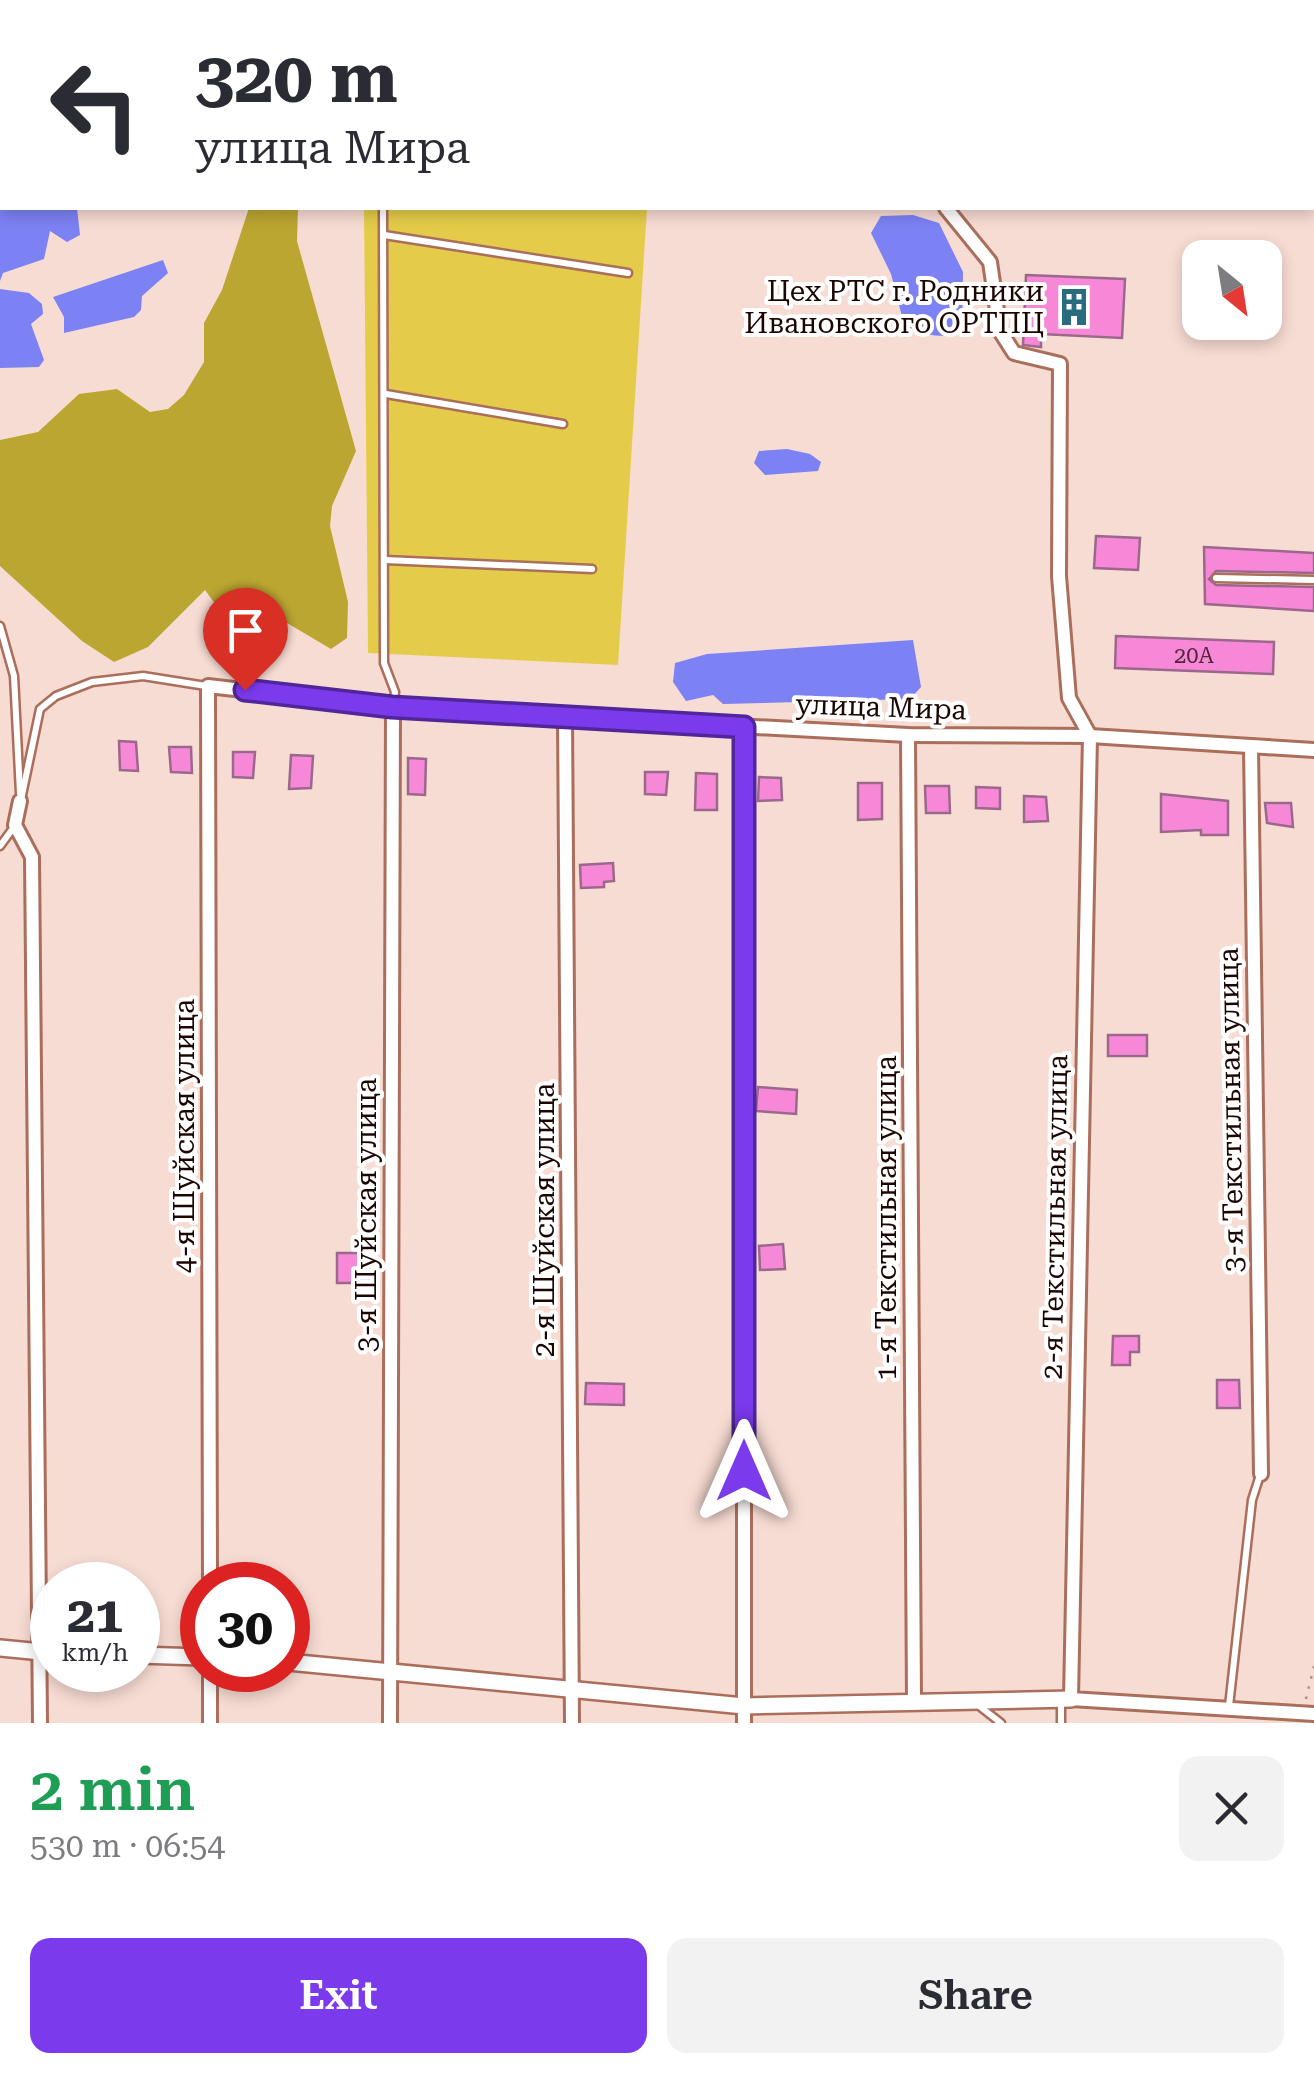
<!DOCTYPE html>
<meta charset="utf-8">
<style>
body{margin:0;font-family:"Roboto Serif",serif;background:#f2f2f3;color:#2b2b33;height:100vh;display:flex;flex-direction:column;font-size:38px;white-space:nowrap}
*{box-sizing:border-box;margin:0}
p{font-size:32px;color:#7c7c81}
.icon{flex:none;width:55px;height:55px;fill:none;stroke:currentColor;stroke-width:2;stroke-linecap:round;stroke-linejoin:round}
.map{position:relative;height:1723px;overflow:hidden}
.sheet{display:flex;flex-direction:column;background:#fff;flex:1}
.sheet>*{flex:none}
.hud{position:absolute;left:0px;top:0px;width:1315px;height:210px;box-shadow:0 5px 15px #0003;background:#fff;color:#2b2b33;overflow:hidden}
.needle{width:65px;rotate:150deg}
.buttons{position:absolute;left:1182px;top:240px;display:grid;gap:20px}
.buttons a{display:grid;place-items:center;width:100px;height:100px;border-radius:20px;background:#fff;box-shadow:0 5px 15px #0003;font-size:50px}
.speed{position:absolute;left:30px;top:1562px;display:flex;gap:20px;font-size:50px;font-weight:700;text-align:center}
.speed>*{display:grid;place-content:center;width:130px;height:130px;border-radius:50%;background:#fff;box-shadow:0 5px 15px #0003;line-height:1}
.speed small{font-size:25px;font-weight:400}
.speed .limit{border:15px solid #d22;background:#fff;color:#111}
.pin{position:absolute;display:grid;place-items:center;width:85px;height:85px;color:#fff;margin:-102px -42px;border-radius:50% 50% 50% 0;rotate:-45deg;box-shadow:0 0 10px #0007}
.pin .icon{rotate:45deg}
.me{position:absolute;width:110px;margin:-55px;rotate:0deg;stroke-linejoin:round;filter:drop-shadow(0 0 8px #0008)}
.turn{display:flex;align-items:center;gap:35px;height:210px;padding:0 30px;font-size:45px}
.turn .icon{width:130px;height:130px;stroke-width:2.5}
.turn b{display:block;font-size:70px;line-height:85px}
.round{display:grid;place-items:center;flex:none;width:105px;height:105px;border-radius:20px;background:#f2f2f3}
.summary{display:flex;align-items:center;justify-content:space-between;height:170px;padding:0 30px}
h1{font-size:60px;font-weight:600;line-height:75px;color:#1e9e55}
.primary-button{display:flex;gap:20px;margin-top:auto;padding:20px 30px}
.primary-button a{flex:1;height:115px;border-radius:20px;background:#7c3aed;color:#fff;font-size:40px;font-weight:600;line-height:115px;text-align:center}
.primary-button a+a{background:#f2f2f3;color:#2b2b33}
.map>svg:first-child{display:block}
.green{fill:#e4cc4a}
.forest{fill:#bba631}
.water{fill:#7c82f4}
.building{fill:#f788d8;stroke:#9b688c;stroke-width:2.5}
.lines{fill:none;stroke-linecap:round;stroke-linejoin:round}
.service-casing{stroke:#aa6e5b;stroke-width:11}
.minor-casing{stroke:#aa6e5b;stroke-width:18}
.tertiary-casing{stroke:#aa6e5b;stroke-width:20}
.primary-casing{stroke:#fff;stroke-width:25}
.path{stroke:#aa9189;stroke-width:2.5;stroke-dasharray:2.5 8;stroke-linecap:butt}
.service{stroke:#fff;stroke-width:6}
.minor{stroke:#fff;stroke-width:12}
.tertiary{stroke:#fff;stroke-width:15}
.primary{stroke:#fbd8cd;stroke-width:20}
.route-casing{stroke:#51269a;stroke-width:25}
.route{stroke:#7c3aed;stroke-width:18}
.labels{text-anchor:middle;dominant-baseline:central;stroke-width:8;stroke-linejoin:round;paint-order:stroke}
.number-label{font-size:22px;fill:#532638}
.poi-label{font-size:28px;fill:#1c0602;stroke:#fff;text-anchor:end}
.street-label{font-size:28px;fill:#1c0602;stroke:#fff}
</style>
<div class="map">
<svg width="1314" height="1723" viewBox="0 0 1314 1723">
<rect width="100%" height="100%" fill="#f7dcd3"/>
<polygon class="green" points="364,208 647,208 618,665 368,653"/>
<polygon class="forest" points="249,208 298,208 297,241 356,451 332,506 330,526 348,602 347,638 331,649 282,620 245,634 229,623 205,590 148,647 114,662 82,641 0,566 0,440 38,432 79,394 117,389 150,412 168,409 184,395 204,362 204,323 222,290"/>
<g class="water">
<polygon points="0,145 2,208 77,208 80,235 67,242 50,231 44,259 3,273 0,281"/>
<path d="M913,215L939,223L963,272L962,330C941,341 926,334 905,328L891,274L871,233L881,216Z"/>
<polygon points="163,260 168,273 142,296 141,310 134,317 64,333 64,317 53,297"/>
<polygon points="0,289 29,293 42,304 43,314 31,324 44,360 39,367 0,368"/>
<polygon points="787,449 810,454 821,462 818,471 765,475 754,463 759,451"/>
<polygon points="913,640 921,687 910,699 723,704 713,695 686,701 673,682 675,663 707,654"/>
</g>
<g class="building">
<polygon points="1026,275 1125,279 1122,338 1041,334 1041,347 1023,345"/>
<polygon points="1096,536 1140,538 1138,570 1094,568"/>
<polygon points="1204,547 1314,553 1314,573 1216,571 1209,579 1216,585 1314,587 1314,611 1205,604"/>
<polygon points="1116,636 1274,642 1273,674 1115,668"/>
<polygon points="119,741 136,742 138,771 120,770"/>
<polygon points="169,747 191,747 192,773 171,772"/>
<polygon points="233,752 255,752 253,778 233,777"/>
<polygon points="291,755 313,756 311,788 289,789"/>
<polygon points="408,758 426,759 425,795 408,794"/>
<polygon points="645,772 668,772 666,795 645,794"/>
<polygon points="696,773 717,774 717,810 695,810"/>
<polygon points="759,777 781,778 782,800 758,801"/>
<polygon points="858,783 882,783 882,819 858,820"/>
<polygon points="925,786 949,786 950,813 926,813"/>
<polygon points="976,787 1000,788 1000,809 976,808"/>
<polygon points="1161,794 1228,801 1228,835 1201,835 1201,830 1161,832"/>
<polygon points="1024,796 1046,797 1048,821 1024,822"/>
<polygon points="1265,803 1291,803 1293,827 1267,823"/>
<polygon points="613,863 614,881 604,882 604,887 581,888 580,865"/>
<rect x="1108" y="1035" width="39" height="21"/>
<polygon points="758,1087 797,1090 796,1114 756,1111"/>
<polygon points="783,1244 785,1269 760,1270 759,1246"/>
<rect x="337" y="1253" width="32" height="30"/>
<polygon points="1113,1336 1139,1336 1139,1352 1130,1352 1130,1365 1112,1365"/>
<polygon points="1217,1380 1239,1380 1240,1408 1217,1408"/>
<polygon points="586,1383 624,1384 624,1405 585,1404"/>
</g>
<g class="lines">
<g class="service-casing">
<g id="service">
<polyline points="383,2 383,0"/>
<polyline points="383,208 384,663 395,692 393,707"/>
<polyline points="384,235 628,273"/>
<polyline points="386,394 563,424"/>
<polyline points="385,560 592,569"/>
<polyline points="1216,578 1314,580"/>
<polyline points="0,626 14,676 20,793"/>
<polyline points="21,800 40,709 56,696 92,682 143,676 206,686"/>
<polyline points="0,846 14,827"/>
<polyline points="978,1705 1001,1723"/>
<polyline points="1229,1706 1252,1500 1260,1475"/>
<polyline points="1061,1723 1061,1699"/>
</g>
</g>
<g class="minor-casing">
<g id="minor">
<polyline points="771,0 774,2"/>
<polyline points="946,208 990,262 1000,331 1014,353 1060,364 1059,576 1069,698 1090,736 1071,1699 1314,1714"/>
<polyline points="565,717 572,1723"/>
<polyline points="744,727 744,1723"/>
<polyline points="908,735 914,1701"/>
<polyline points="1251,747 1261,1474"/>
<polyline points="20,801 15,825 32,857 40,1723"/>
<polyline points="210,1585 208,686 393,707 565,717 908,735 1090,736 1314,750"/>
<polyline points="210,1670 210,1723"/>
<polyline points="390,1723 393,707"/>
</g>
</g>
<g class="tertiary-casing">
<g id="tertiary">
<polyline points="0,1648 52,1653"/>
<polyline points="138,1655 202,1657"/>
<polyline points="288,1662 744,1706 1071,1699"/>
</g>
</g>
<g class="primary-casing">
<g id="primary">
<polyline points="49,2 53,0"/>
<polyline points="0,31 2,29"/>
</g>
</g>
<polyline class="path" points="1306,1699 1314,1666"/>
<use href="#service" class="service"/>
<use href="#minor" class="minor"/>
<use href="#tertiary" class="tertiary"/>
<use href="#primary" class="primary"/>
</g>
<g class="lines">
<g class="route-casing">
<polyline id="route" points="245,690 392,707 744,727 744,1471"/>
</g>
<use href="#route" class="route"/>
</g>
<defs>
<g id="building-bare" transform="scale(3)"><path d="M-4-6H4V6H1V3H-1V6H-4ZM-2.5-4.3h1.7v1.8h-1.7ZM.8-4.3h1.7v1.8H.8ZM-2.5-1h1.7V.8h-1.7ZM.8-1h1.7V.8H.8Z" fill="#296c7d" stroke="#fff" stroke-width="2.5" paint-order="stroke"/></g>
</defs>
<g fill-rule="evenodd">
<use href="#building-bare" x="1074" y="307"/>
</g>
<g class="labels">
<g class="number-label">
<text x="1194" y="655">20А</text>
</g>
<g class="poi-label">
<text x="1044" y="291">Цех РТС г. Родники<tspan x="1044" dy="32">Ивановского ОРТПЦ</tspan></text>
</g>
<g class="street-label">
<text transform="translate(881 707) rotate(2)">улица Мира</text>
<text transform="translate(1231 1110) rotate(-91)">3-я Текстильная улица</text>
<text transform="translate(184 1136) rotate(-90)">4-я Шуйская улица</text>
<text transform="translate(366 1215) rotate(-90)">3-я Шуйская улица</text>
<text transform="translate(1055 1217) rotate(-89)">2-я Текстильная улица</text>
<text transform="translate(886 1218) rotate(-90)">1-я Текстильная улица</text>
<text transform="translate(544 1220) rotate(-90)">2-я Шуйская улица</text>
</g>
</g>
</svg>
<div class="buttons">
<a><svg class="needle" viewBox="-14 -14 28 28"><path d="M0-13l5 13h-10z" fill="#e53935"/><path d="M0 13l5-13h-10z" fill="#7c7c81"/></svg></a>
</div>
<div class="speed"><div>21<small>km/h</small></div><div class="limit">30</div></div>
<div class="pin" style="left:245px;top:690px;background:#d93025"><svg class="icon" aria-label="arrive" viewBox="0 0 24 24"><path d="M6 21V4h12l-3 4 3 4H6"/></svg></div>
<svg class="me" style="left:744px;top:1471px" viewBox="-20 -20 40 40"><path d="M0-17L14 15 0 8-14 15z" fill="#7c3aed" stroke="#fff" stroke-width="4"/></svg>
<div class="hud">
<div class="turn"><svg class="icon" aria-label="left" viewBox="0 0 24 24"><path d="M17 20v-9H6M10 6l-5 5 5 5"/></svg><div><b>320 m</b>улица Мира</div></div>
</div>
</div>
<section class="sheet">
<div class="summary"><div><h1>2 min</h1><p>530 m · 06:54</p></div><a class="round"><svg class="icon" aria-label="close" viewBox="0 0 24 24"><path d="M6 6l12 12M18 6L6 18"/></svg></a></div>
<div class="primary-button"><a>Exit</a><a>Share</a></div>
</section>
